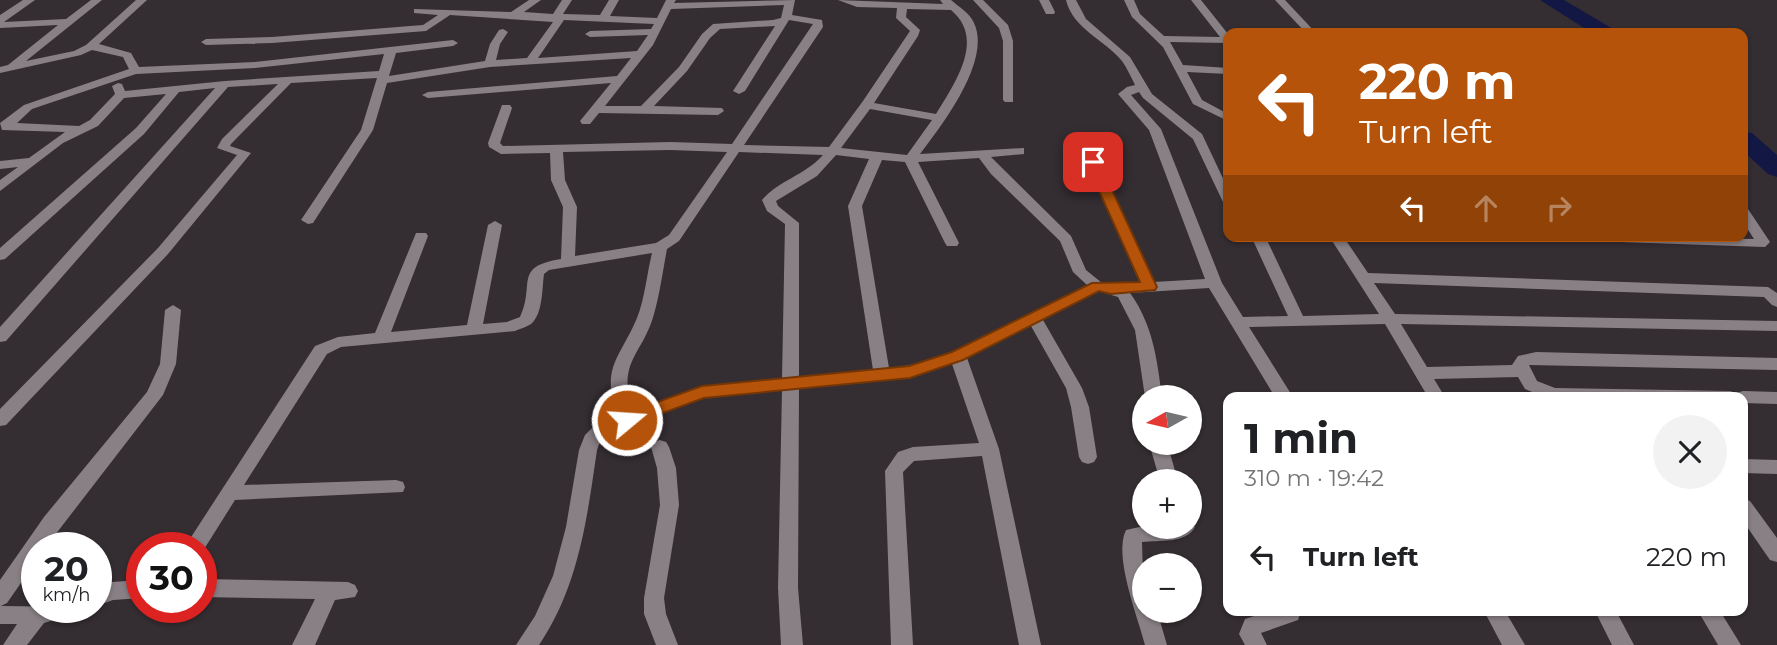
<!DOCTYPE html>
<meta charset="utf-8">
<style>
body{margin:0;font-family:Montserrat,sans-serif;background:#f2f2f2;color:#202124;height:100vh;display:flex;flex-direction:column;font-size:26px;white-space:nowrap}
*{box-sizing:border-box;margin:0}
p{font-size:23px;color:#757577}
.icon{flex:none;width:38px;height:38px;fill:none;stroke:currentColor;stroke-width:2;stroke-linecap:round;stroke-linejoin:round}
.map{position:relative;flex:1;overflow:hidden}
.details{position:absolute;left:1223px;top:392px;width:525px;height:224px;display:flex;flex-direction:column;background:#fff;border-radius:14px;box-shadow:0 2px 5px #0004}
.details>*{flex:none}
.hud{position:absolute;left:1223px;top:28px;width:525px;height:214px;border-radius:14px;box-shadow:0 2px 5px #0004;background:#b45309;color:#fff;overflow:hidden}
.needle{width:46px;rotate:262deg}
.fabs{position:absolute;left:1132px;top:385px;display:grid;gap:14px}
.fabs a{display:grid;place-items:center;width:70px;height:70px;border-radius:50%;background:#fff;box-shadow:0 2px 5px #0004;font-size:35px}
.speed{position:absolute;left:21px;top:532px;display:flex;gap:14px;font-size:35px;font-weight:700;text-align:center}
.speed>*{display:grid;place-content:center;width:91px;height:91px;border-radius:50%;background:#fff;box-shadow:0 2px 5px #0004;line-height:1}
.speed small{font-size:18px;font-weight:400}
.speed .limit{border:10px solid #d22;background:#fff;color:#111}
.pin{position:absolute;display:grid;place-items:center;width:60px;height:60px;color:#fff;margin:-30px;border-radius:14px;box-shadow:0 4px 10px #0006}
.me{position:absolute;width:77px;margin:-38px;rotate:72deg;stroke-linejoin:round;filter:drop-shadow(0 0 5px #0008)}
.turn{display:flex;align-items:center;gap:24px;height:147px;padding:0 21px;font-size:32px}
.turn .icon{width:91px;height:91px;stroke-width:2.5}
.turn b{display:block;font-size:49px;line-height:60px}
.lanes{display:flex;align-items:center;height:66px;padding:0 21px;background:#0003;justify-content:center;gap:35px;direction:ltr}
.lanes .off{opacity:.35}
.round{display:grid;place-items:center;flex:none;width:74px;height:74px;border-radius:37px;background:#f2f2f2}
.overview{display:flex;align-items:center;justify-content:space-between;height:119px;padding:0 21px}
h1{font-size:42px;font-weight:700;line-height:52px}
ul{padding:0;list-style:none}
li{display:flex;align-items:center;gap:21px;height:91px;padding:0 21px}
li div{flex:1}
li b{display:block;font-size:26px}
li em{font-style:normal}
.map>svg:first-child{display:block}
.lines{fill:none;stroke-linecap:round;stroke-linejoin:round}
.river{fill:#131743;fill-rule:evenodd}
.minor{fill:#888085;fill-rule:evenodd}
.route{fill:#b45309;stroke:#753606;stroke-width:2}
</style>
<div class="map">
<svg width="1777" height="645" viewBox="0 0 1777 645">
<rect width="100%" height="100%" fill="#342d32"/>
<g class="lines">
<g class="river">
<polygon points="1540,0 1564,0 1613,29 1616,33 1592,33"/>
<polygon points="1743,131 1752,133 1777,155 1777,177 1768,174 1743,151"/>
</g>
<g class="minor">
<path d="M23,0H35L4,22L66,19L91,0H102L26,61L74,51L86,45L136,0H147L99,44L131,53L139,67L255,62L453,40L458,43L453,46L396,53L389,76L485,61L490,44L499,30L503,29L508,32L500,44L496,60L527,58L553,22L450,15L426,31L272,43L206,45L201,42L206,39L272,37L423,25L438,15L414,13V9L511,12L529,0H541L524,12L553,14L562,0H572L563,14L600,15L609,0H619L610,16L657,18L666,0H676L674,3L795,0L792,15L822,20L823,27L744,145L829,147L863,101L910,31L896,18L897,8L857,7L838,0L943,4L940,0H951C959,7 970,13 974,23C992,61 941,126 920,154L1024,148V154L991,157L1071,236L1086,270L1102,283L1109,285L1140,283L1087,162L1093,158L1098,159L1154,282L1205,279L1149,130L1118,94L1127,87L1135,85C1131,77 1127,68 1122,61C1104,39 1073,29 1066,0H1076L1086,19L1130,57L1152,94L1202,134L1228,189V203L1223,202L1193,139L1143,98L1139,92L1131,95L1161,129L1222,283L1243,317L1288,316L1251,236H1265L1303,316L1379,314L1329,236H1343L1368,273L1768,287L1777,293V307L1772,305L1764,297L1374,283L1395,314L1777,321V331L1401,324L1427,367L1512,365L1518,356L1536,352L1777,358V370L1529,365L1537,381L1555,388L1730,391L1736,393L1743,391L1777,392V404L1743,403V397H1544L1525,389L1518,377L1434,379L1445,397H1428L1385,324L1249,327L1293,397H1275L1209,288L1130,293C1153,325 1157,359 1162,397H1145L1135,330L1118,297L1098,291L1043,320L1082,388L1089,407L1097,457L1094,462L1088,464L1082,462L1079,457L1071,407L1066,388L1031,326L967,358L999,449L1041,645H1019L982,456L914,461L903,472L913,645H891L885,471L898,452L913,447L979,443L952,364L910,378L799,389L798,588L803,645H781L778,588L782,390L704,398L609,433L601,439L597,450C587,518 579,586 539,645H516L535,616L553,576L566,527L579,450L585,435L597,423L617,416C601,366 619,360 637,318C645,298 647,273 652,253L549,270L544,274C542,288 543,314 531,324C527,327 519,329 515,331L341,347L327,354L244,485L396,480L403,482L405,487L403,492L235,500L201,554V548H184L315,346L338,337L375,333L416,233H426L428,236L391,332L467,325L488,225L495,221L502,225L483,324L507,322L520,317C536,284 512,267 561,259L563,207L551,180L550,153L501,154L489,147L488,143L502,105H510L512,108L500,143L503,146L670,142L732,144L813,24L789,20L745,91L739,94L733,91L775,26L720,29L710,38L687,71L654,106L722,108L724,111L718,115L599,113L590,124H582L580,121L611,83L428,98L422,95L428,92L617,76L631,58L490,67L387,83L373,130L313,223L308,224L301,220L361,130L377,78L291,83L231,144L230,146L251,153L168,254L6,425L0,426V409L158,248L237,155L217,148L222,139L278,84L228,87L6,341L0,342V327L215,88L179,92L144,134L5,259L0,260V248L136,128L166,94L124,98L98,126L63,143L0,191V180L18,167L0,169V161L29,158L65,132L2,130L0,123L24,105L129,69L123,57L92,50L81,55L0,73V67L8,65L58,25L0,28V15ZM784,5L781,18L773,20L713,24L702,34L679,67L641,106H605L653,45L671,9ZM907,9L951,10C986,39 955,83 936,114L874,103L918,36L920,30L906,17ZM564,20L654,24L651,29L590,31L585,34L590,37L648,35L637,51L538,58ZM384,54L379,71L225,81L125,91L122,84L118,83L112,86L115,94L90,120L79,126L17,123L32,109L136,74L255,68ZM870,109L932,120L907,155L841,148ZM670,150L727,152L669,235L656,243L575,256L577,207L565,180L563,152ZM739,152L823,155C804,176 779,180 762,200L767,211L785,224L782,378L702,386L633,411C616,361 643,355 654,314C660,293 663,270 667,249L679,241ZM836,155L869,159L848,206L873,370L799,377V223L778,206L776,201L817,176ZM979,158L991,174L1060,241L1073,272L1087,285C1028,314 954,362 889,368L862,206L882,160L905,162L945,243L947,246H957L959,243L918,162Z"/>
<polygon points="973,0 983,0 1008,25 1013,41 1013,102 1005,102 1003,100 1003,41 999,28"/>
<polygon points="1039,0 1049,0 1055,12 1054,14 1046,14"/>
<polygon points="1124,0 1134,0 1140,14 1164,36 1220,37 1191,0 1201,0 1228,34 1228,43 1170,42 1183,65 1228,68 1228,74 1187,72 1202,100 1228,114 1228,121 1193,104 1163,47 1132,17"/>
<polygon points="1275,0 1285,0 1316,33 1306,33"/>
<polygon points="1743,208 1748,209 1770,242 1765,247 1562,240 1555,236 1754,239 1743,222"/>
<polygon points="173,305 181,310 176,364 163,395 45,548 37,548 37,560 7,603 1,606 80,607 77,613 44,623 27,645 3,645 17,624 0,624 0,580 44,517 147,392 160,364 165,310"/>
<polygon points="660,440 666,442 669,447 676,468 679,505 664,598 666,614 678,645 656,645 644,614 644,598 660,505 657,468 651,447 654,442"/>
<polygon points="1149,443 1167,443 1178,481 1160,481"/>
<polygon points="1743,459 1777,460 1777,474 1743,473"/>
<polygon points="1743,498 1750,501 1777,538 1777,562 1770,560 1743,521"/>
<path d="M1190,521L1195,527C1186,544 1159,540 1142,542L1144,611H1157L1167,645H1145C1138,617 1113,556 1126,530L1144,526L1190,527Z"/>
<polygon points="201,579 348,582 355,585 358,591 355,597 335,600 315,645 292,645 315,599 201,597"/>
<polygon points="142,580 142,598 113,600 96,606 96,588 112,582"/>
<polygon points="1270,611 1301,611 1298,620 1261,633 1267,645 1245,645 1239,634 1245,619"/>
<polygon points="1484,611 1505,611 1525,645 1502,645"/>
<polygon points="1595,611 1616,611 1634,645 1612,645"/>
<polygon points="1698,611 1720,611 1741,645 1718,645"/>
</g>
</g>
<polygon class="route" points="1093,158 1099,162 1157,287 1155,290 1111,294 1099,291 963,360 910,378 704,398 627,426 621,424 618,420 621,415 702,386 909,366 952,352 1092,283 1140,282 1086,162"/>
</svg>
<div class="fabs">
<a><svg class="needle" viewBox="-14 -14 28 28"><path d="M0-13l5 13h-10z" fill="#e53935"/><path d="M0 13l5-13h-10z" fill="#757577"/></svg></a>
<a>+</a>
<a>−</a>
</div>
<div class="speed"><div>20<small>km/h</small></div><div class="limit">30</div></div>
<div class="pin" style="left:1093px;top:162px;background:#d93025"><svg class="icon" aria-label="arrive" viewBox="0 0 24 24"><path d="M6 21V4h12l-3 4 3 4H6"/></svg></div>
<svg class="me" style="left:627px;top:420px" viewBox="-20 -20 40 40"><circle r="17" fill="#b45309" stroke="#fff" stroke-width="3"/><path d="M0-11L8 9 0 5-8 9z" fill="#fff"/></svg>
<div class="hud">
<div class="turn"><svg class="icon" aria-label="left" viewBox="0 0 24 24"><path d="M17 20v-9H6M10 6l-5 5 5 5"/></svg><div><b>220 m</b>Turn left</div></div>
<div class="lanes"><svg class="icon" aria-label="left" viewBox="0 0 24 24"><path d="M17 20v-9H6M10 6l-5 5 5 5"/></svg><svg class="icon off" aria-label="ahead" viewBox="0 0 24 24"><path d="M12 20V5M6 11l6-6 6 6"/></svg><svg class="icon off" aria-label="right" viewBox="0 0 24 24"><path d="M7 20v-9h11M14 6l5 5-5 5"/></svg></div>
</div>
<section class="details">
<div class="overview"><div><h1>1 min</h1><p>310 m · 19:42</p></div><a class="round"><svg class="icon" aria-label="close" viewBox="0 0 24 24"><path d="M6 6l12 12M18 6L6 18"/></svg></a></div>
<ul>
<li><svg class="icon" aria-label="left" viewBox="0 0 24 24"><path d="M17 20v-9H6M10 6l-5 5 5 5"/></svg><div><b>Turn left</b></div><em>220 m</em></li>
</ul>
</section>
</div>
